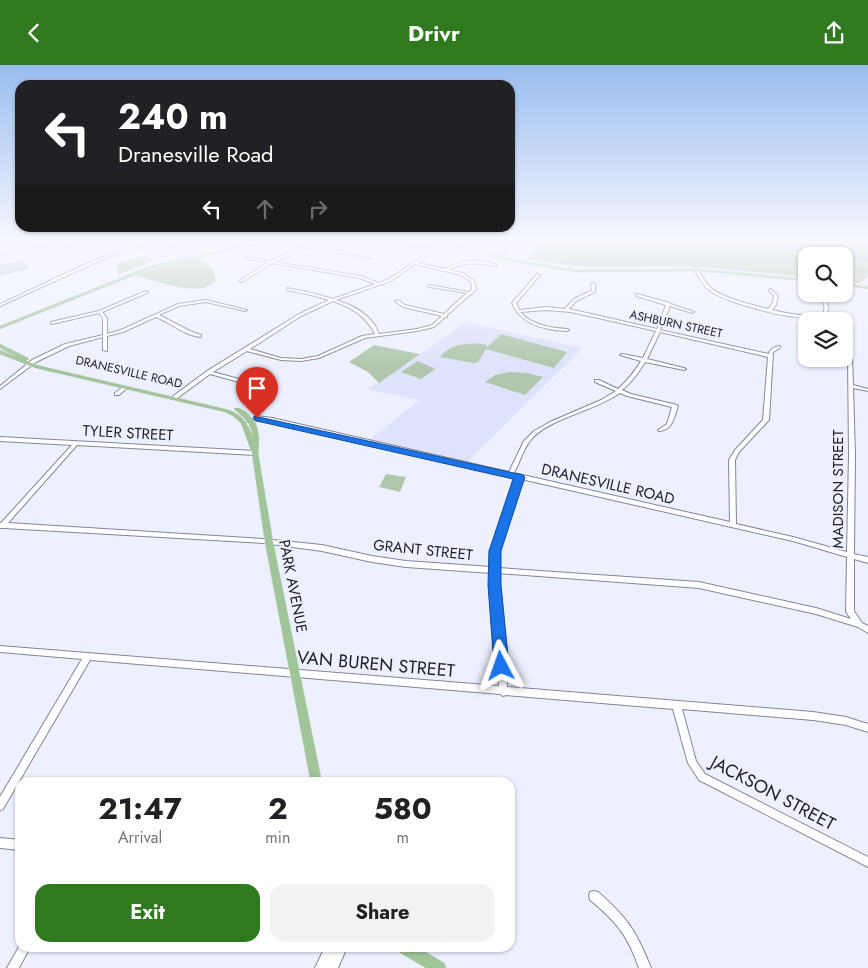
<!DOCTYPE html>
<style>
body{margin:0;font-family:Jost,sans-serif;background:#f2f2f2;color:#202124;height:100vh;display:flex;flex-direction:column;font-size:19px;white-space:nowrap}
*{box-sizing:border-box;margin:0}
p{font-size:16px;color:#757577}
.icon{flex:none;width:28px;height:28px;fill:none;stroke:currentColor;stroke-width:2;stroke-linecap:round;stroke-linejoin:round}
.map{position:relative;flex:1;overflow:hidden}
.side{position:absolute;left:15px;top:712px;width:500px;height:175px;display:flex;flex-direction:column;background:#fff;border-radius:15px;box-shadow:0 1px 4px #0004}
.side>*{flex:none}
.top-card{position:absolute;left:15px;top:15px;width:500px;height:152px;border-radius:15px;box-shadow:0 1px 4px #0004;background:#202124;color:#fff;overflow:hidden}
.buttons{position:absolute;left:798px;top:182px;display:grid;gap:10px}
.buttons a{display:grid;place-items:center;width:55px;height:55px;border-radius:10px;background:#fff;box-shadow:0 1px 4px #0004;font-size:25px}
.pin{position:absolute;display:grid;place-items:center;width:42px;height:42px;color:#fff;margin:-51px -21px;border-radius:50% 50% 50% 0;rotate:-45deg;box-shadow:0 0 5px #0007}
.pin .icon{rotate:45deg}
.me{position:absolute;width:55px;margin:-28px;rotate:356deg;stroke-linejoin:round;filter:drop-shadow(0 0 4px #0008)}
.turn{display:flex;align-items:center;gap:18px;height:105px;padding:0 20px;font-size:22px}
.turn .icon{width:65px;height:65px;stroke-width:2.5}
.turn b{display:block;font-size:35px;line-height:42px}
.lanes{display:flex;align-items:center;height:48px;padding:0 20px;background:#0003;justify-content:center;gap:25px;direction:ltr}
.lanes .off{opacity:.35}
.eta{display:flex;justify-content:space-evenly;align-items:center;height:85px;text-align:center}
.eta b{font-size:30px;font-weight:700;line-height:35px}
.primary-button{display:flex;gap:10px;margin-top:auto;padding:10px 20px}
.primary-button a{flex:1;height:58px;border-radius:15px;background:#2f791e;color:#fff;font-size:20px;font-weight:700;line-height:58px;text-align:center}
.primary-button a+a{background:#f2f2f2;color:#202124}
header{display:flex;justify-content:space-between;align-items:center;height:65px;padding:0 20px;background:#2f791e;color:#fff;font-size:22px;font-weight:700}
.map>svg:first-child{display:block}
.built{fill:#dee2fb}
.green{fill:#b1c6ad}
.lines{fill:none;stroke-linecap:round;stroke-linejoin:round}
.stream{stroke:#9096ba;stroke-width:1}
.building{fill:#c3c7de;stroke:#999db3}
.minor-casing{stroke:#82869b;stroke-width:2}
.major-casing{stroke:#d2d2d4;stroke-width:1}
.minor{fill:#fff;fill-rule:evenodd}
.major{fill:#a0c599;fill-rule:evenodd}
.route{fill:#1a73e8;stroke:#114b97}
.labels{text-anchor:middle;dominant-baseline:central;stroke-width:4;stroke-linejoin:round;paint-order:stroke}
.far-street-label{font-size:12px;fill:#1d1e26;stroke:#edf0fe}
.street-label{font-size:15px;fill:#1d1e26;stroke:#edf0fe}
.near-street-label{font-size:18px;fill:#1d1e26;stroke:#edf0fe}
</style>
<header><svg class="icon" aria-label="back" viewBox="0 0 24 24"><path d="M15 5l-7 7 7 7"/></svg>Drivr<svg class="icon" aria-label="share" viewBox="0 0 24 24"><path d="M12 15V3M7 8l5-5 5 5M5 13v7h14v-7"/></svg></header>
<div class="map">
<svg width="868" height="903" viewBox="0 0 868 903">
<rect width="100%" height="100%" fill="#edf0fe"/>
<polygon class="built" points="464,257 583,283 467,397 369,375 420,335 368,324 452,268"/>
<g class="green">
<polygon points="544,177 855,177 868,179 868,210 860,218 844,216 844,191 806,191 806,212 691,201 584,202 527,194"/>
<polygon points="146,190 153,196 118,209 116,203 117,199"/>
<path d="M196,192L212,202L216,215C213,217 209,221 206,222C190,229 151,214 134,210Z"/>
<path d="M501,269L567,287L554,303L486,284L478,297L474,298L440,292C451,278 470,277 487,280L486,283Z"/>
<polygon points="374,280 420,289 379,318 368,307 349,297"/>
<polygon points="418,296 435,304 421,314 401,307"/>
<polygon points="510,307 527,308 543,312 525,330 485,317 495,310"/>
<polygon points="386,409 406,412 400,427 379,422"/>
</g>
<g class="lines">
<g class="stream">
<polyline points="764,177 828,191"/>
<polyline points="170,182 194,177"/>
<polyline points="844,195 868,194"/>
</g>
</g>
<polygon class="building" points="23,196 28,203 0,210 0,201"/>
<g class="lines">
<g class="minor-casing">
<g id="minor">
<polygon points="54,177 60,177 0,191 0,189"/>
<path d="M70,177H74C71,183 66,188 59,189V187L68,182Z"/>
<path d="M152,177H158L116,189L97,197L0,241V239C50,217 98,189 152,177Z"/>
<path d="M311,177H316L310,180L370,193L368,194L307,182L275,197L361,211L378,218L389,214L432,185L391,177H399L435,183L444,177H448L418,198L446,204C461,194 480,193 497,200L495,201C479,198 464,196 449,205L463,208L474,216L476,224L472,229H471L447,250V252H445L434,262L417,266L365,273L319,293L301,296L281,295L247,286L213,307L265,321V323H261L210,309L176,334H172V332L207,306L299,249L329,235L311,230L287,225V223L312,228L333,234L375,219L360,213L272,198L242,217L239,216L268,197L247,194H246V192L271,196L303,181V179H306ZM415,199L461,210L471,217L472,224L469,227L429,220L428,221L430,222L467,228L444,249L405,240L398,235L395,236L403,242L442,251L432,260L417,264L379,269C377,265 376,261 373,258C365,247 350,239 336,235L391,216ZM333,236C352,243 366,251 375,269L362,271L318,291L301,294L281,293L250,284L301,251Z"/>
<polygon points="497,177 501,177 506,186 497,193 496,193 496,191 502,186"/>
<path d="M694,202H696C701,209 704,216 710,222C721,233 753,240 768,244L772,240L774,231L769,225L771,224L778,231L776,240L772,245C789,249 805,252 823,250C826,242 824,237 818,231L820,230C829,235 830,243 825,252H824C795,255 765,247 737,238C728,235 716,231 709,225C702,219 698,210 693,203Z"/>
<path d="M537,209L540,210L516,238L519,245L547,242L565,244L574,234L592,225L591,219L593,218L595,219V227L576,236L569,244L657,264L666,240L636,231V229H637L670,238L671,239L694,247L692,248L670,241L660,265L769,289C769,285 775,281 780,281V283L773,287L769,355L739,387L735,395L736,459L793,472L847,487L849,390L848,292L845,286L847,285H849L852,292L853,320L868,324V326L853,323L855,390L854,489L868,492V498L854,494V546L862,558L868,561V568L858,562L816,549L699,523L498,508L507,622L813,647L846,652L868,659V667L846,660L813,655L682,644L696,696L705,709L868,792V802L699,715L688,698L673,644L506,630L503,631L500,629L90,595L3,744L0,746V732L82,594L0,587V581L499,621L491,508L406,502L372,497L322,486L263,478L4,463H0V458H1L72,380L0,376V372L255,386L258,388L255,390L77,380L8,458L263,474L322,480L372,491L406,496L491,502L495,471L516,413L272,357L258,355L248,361L245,359L257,351L272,353L509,407L524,376L534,366L550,357L601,335L616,326L595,317V315H599L618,324C628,315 635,306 641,296L620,290L622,289L643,293L656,266L571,247L547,245L520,247C532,260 550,263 567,264L569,265L567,266C545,265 521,260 512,238ZM660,267L768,292L763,355L735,385L729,395L730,457L514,408C519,399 523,385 530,376C546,354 595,346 620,328L627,331L672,342L667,359L658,365L659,366C673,365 674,352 678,341L677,340L631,329L622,325C632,317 639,307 645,297L684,305L686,304L684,303L647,294ZM521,414L793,476L847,492L846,547L851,554L816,543L699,517L498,503L501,471Z"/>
<path d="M146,226L148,227L147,228L102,247L107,253V269L121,265L178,239L206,235L247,245L245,246L206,237L179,241L159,250L190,266L201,270V272C185,271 171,258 156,252L123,267L107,271V286L103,285V272L69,281L36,297L0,324V321L32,295L65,279L103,270V253L99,248L52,259H51V257L99,246Z"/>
<polygon points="123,322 125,322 127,323 119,330 115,330 115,328"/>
<polygon points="0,773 20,775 20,785 0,783"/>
<path d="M594,826L598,827C627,852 637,867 651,903H639C628,871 616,856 590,835L589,831L590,827Z"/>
<polygon points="20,880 20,882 30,882 19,903 7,903"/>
<polygon points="325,882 347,882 338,903 315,903"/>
</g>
</g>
<g class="major-casing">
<g id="major">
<polygon points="264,177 272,177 198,192 150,204 0,264 0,261 148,202 198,190"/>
<polygon points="439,177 445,177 515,195 577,205 699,204 806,214 806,216 699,206 577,207 515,197"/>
<polygon points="844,218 868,222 868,224 844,220"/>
<path d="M0,279L28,293L29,294L26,296L40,301L229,345C243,351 248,358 253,373C252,358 244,353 234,344L235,343H239L246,347L254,356L257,362L259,374L258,388L273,477L322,718H311L265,477L252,388L241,358L233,351L225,347L36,303L0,289V285L19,293L0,283Z"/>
<polygon points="398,882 417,882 444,898 446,903 426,903 399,887"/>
</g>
</g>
<use href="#minor" class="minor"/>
<use href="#major" class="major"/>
</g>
<linearGradient id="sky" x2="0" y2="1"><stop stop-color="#99bdef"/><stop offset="0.58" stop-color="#f7f8ff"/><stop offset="1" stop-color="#f7f8ff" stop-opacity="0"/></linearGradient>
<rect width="868" height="303" fill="url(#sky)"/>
<polygon class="route" points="254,351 523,410 525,412 501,486 501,520 509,601 506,606 501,608 496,606 494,601 488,520 489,486 513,414 257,356 254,355"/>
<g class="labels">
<g class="far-street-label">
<text transform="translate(676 259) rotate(12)">ASHBURN STREET</text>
<text transform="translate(129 307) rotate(13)">DRANESVILLE ROAD</text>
</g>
<g class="street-label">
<text transform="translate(128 368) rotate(3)">TYLER STREET</text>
<text transform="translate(608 419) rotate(13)">DRANESVILLE ROAD</text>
<text transform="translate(838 424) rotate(-90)">MADISON STREET</text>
<text transform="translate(423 485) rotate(6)">GRANT STREET</text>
<text transform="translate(293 521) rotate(79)">PARK AVENUE</text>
</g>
<g class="near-street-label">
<text transform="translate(376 599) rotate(5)">VAN BUREN STREET</text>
<text transform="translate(773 728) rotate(28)">JACKSON STREET</text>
</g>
</g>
</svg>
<div class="buttons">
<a><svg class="icon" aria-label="search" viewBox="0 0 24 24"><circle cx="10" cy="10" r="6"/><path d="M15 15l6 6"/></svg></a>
<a><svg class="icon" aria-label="layers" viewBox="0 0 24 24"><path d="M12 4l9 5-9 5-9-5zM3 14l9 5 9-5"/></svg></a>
</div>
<div class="pin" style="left:257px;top:353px;background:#d93025"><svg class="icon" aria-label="arrive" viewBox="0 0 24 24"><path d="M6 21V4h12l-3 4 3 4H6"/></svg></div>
<svg class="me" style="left:501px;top:601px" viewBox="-20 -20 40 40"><path d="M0-17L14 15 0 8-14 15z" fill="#1a73e8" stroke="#fff" stroke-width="4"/></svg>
<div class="top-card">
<div class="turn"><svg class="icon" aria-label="left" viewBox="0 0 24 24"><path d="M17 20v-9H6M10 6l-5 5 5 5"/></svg><div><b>240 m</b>Dranesville Road</div></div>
<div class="lanes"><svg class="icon" aria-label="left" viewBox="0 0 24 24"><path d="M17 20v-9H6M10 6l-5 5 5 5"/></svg><svg class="icon off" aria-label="ahead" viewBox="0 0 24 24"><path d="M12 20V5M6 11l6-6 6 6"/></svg><svg class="icon off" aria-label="right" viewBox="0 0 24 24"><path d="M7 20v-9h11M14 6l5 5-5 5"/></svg></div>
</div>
<section class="side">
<div class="eta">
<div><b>21:47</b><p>Arrival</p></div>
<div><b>2</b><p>min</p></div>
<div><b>580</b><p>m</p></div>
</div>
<div class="primary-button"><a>Exit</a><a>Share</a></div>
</section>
</div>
